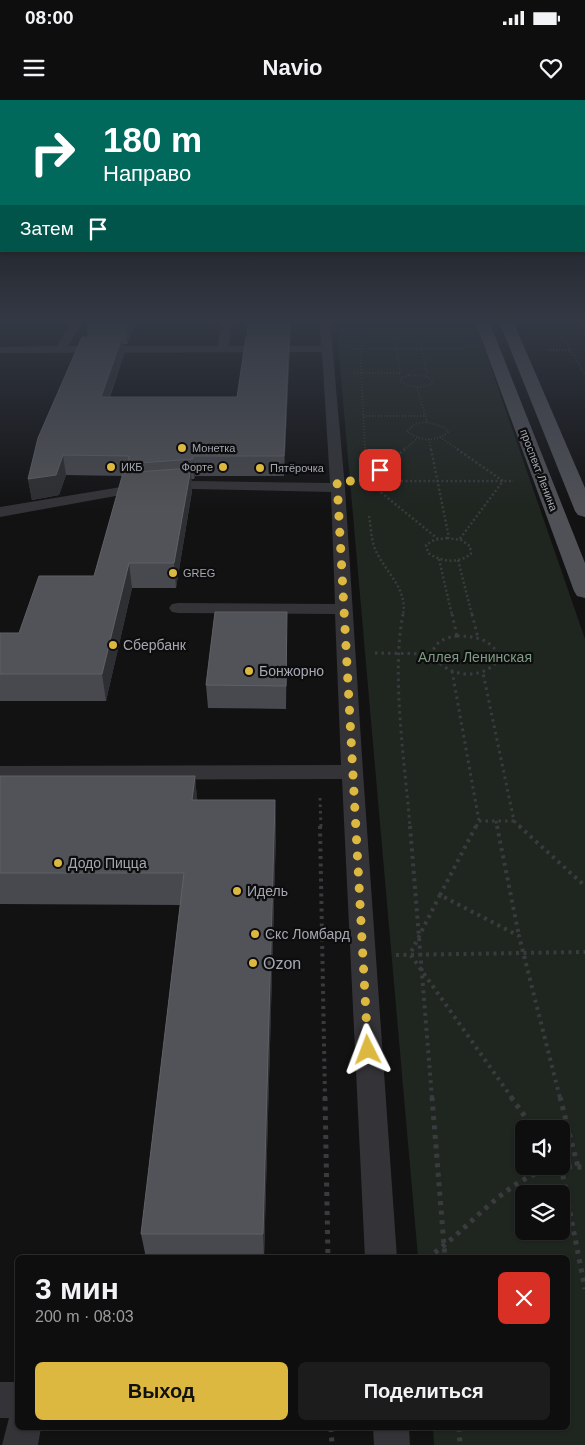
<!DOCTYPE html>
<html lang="ru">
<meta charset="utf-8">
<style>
body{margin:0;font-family:Helvetica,sans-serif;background:#1c1c1c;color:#f1f3f6;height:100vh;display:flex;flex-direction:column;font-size:19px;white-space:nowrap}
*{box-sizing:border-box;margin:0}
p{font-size:16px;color:#9b9c9e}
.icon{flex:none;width:28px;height:28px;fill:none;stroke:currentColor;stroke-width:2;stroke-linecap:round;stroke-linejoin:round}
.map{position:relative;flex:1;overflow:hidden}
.drawer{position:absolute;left:15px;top:1155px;width:555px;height:175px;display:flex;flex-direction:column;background:#0e0e0e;border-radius:8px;box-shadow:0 1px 4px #0004,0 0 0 1px #2e2e2e}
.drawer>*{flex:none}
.top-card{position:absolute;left:0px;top:0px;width:585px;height:152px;box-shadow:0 1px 4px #0004,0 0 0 1px #2e2e2e;background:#00695c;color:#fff;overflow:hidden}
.buttons{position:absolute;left:515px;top:1020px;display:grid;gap:10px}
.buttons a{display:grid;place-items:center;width:55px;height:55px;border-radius:8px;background:#0e0e0e;box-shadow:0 1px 4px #0004,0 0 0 1px #2e2e2e;font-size:25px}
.pin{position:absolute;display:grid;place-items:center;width:42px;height:42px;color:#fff;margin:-21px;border-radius:10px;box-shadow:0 2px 8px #0006}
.me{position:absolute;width:55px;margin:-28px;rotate:357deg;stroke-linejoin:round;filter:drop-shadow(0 0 4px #0008)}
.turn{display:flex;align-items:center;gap:18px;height:105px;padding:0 20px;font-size:22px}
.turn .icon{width:65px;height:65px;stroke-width:2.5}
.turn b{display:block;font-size:35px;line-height:42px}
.then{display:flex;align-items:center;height:48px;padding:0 20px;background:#0003;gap:10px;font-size:19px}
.round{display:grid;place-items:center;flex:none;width:52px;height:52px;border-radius:8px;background:#1c1c1c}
.overview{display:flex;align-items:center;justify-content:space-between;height:85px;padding:0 20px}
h1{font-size:30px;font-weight:700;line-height:38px}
.cta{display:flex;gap:10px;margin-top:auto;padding:10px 20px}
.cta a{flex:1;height:58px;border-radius:8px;background:#ddb841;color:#111;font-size:20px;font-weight:700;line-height:58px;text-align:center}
.cta a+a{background:#1c1c1c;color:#f1f3f6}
.status{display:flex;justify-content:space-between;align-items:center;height:35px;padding:0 25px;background:#0e0e0e;direction:ltr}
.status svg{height:14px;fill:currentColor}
header{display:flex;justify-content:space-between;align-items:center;height:65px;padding:0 20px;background:#0e0e0e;font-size:22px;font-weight:700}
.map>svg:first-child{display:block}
.green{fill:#1f2620;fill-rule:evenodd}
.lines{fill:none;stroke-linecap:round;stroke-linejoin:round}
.path-far4{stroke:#3a3b3f;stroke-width:2;stroke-dasharray:1 2;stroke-linecap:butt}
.path-far3{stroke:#3a3b3f;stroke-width:2.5;stroke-dasharray:2 2.5;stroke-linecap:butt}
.path-far2{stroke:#3a3b3f;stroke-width:3;stroke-dasharray:2.5 4;stroke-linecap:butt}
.path-far1{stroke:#3a3b3f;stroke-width:4;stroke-dasharray:3 4.5;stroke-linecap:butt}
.path{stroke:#3a3b3f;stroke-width:5;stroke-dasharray:4 5.5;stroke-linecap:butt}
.lane{fill:#343438;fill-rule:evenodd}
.primary{fill:#505157;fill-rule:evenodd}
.wall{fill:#48494e}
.shaded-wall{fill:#2e2f32}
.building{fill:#525358;stroke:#5f6166}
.route{stroke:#ddb841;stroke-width:9;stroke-dasharray:0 16.2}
.poi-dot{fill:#ddb841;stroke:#0d0d0e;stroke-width:2}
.labels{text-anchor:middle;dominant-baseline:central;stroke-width:4.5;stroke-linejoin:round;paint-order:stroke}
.far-poi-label{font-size:11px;fill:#a5a8b2;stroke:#0d0d0e;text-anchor:start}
.far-street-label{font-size:11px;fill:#a5a8b2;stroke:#0d0d0e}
.poi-label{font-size:14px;fill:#a5a8b2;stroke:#0d0d0e;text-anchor:start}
.park-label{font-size:14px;fill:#7e9c83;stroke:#0d0d0e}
.near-poi-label{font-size:16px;fill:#a5a8b2;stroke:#0d0d0e;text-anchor:start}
</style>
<div class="status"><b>08:00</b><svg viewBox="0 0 49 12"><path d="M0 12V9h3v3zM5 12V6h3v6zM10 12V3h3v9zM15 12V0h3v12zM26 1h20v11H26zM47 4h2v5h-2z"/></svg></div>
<header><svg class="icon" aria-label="menu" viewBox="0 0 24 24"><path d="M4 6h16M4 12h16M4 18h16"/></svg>Navio<svg class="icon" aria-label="heart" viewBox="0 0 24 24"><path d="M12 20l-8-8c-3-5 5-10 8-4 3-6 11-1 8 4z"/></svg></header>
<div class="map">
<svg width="585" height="1345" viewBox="0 0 585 1345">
<rect width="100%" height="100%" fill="#121213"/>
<path class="green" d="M336,221H475L585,539V1345H434L433,1328H568V1158L418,1157ZM524,1029H561V1066H524ZM524,1094H561V1131H524Z"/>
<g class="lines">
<g class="path-far4">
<polyline points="359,221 365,350"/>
<polyline points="391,221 401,274"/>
<polyline points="415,221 428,277"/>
<polyline points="554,221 585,275"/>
<polyline points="353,249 464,249"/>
<polyline points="547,250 571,250"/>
<polyline points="354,273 401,273"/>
<path d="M409,275L426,276L433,282C423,290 410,288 400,281L401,278Z"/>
<polyline points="417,287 427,322"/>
<polyline points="363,316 425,316"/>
<path d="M427,322L444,327L448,332C436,343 419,341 407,331L415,324Z"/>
<polyline points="440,337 459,350"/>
<polyline points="429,339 431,350"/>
<polyline points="404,350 418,338"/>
</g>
<g class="path-far3">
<polyline points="365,349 367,385"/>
<polyline points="405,349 367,381 438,439"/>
<polyline points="431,349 449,438"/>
<polyline points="457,349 503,381 459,440"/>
<polyline points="365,381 514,381"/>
<path d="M369,416C371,427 371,441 376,451C386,473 408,489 403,515"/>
<path d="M447,438L461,440L470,446L471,454C457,464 442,462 428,453L426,445L434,440Z"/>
<polyline points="439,459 452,515"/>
<polyline points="458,460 472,515"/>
</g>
<g class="path-far2">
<path d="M403,514C391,575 405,663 410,727"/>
<polyline points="452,514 457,536"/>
<polyline points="472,514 478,538"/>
<path d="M457,536C475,536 492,539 500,558C483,582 447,578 432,554C435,541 445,538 457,536Z"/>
<polyline points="375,553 432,554"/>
<polyline points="452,571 479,721 476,727"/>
<polyline points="320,698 321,727"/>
<polyline points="479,721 514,721 483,573"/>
<polyline points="496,721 497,727"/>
<polyline points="514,721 521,727"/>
</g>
<g class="path-far1">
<polyline points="320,726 325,998"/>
<polyline points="410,726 432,998"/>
<polyline points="476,726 440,795 519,836 560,998"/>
<polyline points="497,726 519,836"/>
<polyline points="519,726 585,786"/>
<polyline points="440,795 410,854 512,998"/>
<polyline points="396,855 585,852"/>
</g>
<g class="path">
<polyline points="325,997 328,1158"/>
<polyline points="432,997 445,1158"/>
<polyline points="511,997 534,1029"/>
<polyline points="560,997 578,1067"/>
<polyline points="561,1066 585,1189"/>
<path d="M427,1158C465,1133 500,1085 543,1071C556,1067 571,1067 585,1067"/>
<polyline points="331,1328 332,1345"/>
<polyline points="459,1328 460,1345"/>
</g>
<g class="lane">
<polygon points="73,221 83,221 68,246 218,246 222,221 232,221 229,246 321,246 320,221 330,221 345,388 363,672 397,1158 365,1158 342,679 0,680 0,666 341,665 335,514 178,513 172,512 169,508 172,504 178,503 335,504 331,392 193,389 121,395 0,417 0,407 121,387 193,381 330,383 322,252 0,253 0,247 57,246"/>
<polygon points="0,1282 18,1282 18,1328 41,1328 38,1345 2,1345 9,1318 0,1318"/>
<polygon points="373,1328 409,1328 410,1345 374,1345"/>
</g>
<g class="primary">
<polygon points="475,221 489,221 585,463 585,498 577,496 574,491"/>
<polygon points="499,221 513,221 585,388 585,417 578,415 575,411"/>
</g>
</g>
<g class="wall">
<polygon points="247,221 291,221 284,376 195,376 194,379 191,379 192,391 176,488 132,488 106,601 0,601 0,533 19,533 94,476 123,376 66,375 59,395 32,400 28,379 88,237 87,227 135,223 127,244 123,244 124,254 110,297 237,297 247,237"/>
<polygon points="580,221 585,221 585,229"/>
<polygon points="287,534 286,609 208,608 206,585"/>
<polygon points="0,676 195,676 197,700 275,700 276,731 264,1158 146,1158 141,1134 180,805 0,804"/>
</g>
<g class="shaded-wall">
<polygon points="128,221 134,221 135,223 127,244 126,227"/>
<polygon points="290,221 291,221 290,244"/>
<polygon points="122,237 124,254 103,315 101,297"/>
<polygon points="289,237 289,254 284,376 284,356"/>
<polygon points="63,355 66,375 59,395 32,400 28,379"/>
<polygon points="193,356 195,376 194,379 193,359"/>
<polygon points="191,368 192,391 176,488 174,463"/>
<polygon points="129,463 132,488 106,601 102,574"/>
<polygon points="195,676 198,707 192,700"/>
<polygon points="275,700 276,731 264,1158 263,1134"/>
</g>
<g class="building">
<polygon points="90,221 128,221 126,227 87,227"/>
<rect x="247" y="221" width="43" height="1"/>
<polygon points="82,237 122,237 101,297 237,297 246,237 289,237 284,356 193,356 193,359 127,364 129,356 63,355 56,375 28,379 38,338"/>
<polygon points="191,368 174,463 129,463 102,574 0,574 0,533 19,533 39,476 94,476 123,373"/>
<polygon points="215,512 287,512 286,586 206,585"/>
<polygon points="0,676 195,676 192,700 275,700 263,1134 141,1134 184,773 0,773"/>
</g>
<linearGradient id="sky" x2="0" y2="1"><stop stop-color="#0a0a0a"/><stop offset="0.54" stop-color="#333944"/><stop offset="1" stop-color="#333944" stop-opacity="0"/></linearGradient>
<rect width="585" height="409" fill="url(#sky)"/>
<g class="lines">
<polyline class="route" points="368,950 337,381 367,381 380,370"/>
</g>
<g class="poi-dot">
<circle cx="182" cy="348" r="5"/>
<circle cx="111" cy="367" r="5"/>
<circle cx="223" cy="367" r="5"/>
<circle cx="260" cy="368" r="5"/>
<circle cx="173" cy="473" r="5"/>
<circle cx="113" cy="545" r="5"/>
<circle cx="249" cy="571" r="5"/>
<circle cx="58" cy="763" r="5"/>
<circle cx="237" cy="791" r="5"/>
<circle cx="255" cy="834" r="5"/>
<circle cx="253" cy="863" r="5"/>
</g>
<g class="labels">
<g class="far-poi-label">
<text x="192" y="348">Монетка</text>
<text x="121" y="367">ИКБ</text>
<text x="213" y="367" text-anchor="end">Форте</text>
<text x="270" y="368">Пятёрочка</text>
<text x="183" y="473">GREG</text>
</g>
<g class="far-street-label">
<text transform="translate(539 370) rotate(69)">проспект Ленина</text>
</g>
<g class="poi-label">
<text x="123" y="545">Сбербанк</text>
<text x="259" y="571">Бонжорно</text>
<text x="68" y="763">Додо Пицца</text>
<text x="247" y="791">Идель</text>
<text x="265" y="834">Скс Ломбард</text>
</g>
<g class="park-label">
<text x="475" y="557">Аллея Ленинская</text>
</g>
<g class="near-poi-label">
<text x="263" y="863">Ozon</text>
</g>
</g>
</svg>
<div class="buttons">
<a><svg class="icon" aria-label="sound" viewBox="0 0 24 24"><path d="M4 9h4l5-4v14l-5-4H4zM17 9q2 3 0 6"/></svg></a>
<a><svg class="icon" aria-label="layers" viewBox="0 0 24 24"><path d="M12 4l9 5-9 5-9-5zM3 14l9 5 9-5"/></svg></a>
</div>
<div class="pin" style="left:380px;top:370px;background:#d93025"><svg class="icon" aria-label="arrive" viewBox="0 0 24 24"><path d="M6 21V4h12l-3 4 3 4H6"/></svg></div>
<svg class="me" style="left:368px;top:950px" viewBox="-20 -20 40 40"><path d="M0-17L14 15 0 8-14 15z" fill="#ddb841" stroke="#fff" stroke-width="4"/></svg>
<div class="top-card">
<div class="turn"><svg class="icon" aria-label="right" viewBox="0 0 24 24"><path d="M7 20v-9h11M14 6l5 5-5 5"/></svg><div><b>180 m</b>Направо</div></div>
<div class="then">Затем<svg class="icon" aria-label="arrive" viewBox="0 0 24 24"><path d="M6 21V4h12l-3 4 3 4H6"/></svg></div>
</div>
<section class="drawer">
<div class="overview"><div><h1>3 мин</h1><p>200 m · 08:03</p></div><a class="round" style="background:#d93025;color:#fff"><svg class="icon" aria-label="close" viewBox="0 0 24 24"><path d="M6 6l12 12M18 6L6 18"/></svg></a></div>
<div class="cta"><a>Выход</a><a>Поделиться</a></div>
</section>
</div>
